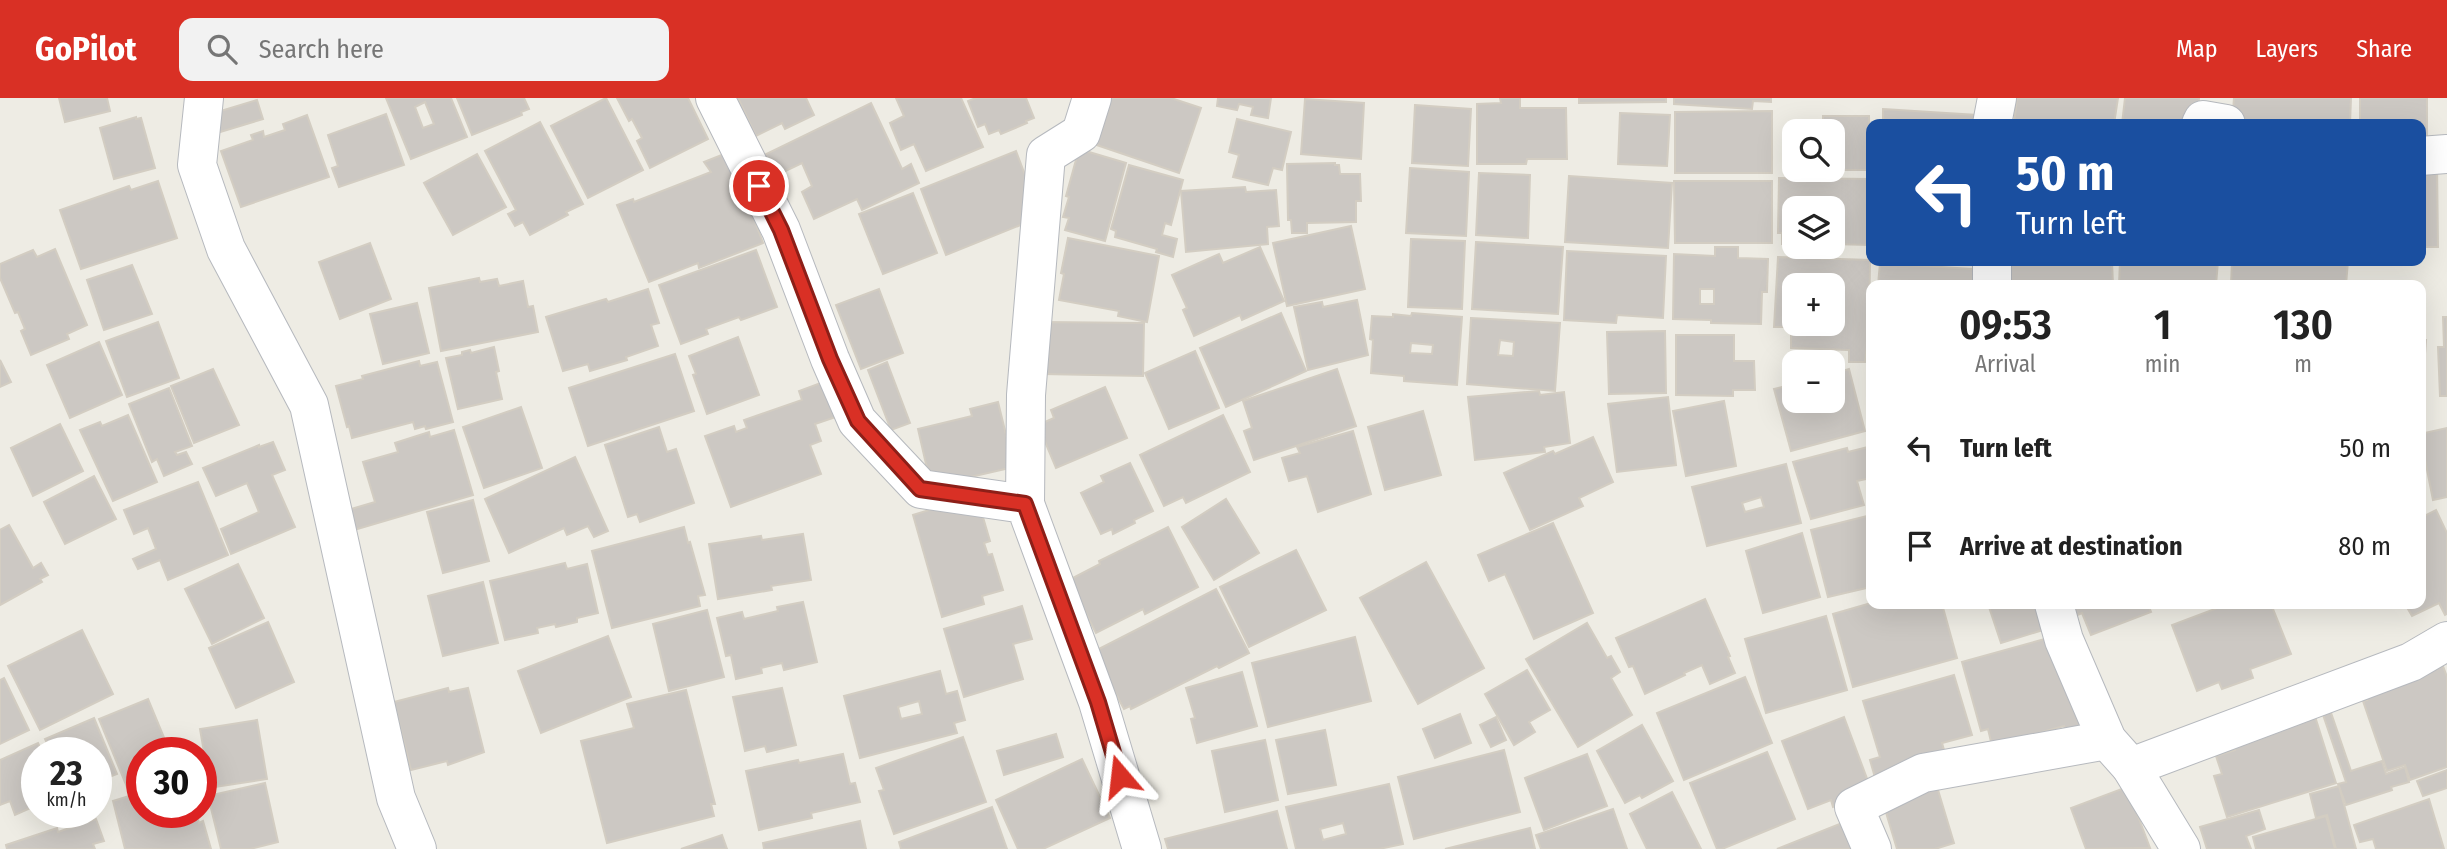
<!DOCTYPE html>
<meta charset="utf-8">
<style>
body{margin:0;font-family:"Fira Sans Condensed",sans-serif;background:#f2f2f2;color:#222;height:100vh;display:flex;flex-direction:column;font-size:26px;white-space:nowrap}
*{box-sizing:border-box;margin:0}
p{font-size:23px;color:#767676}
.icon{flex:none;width:38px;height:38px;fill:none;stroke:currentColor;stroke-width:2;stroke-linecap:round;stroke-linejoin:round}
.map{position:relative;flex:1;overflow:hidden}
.side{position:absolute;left:1866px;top:182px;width:560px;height:329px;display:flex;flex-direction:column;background:#fff;border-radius:14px;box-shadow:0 7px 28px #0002}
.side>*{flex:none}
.hud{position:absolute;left:1866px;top:21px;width:560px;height:147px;border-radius:14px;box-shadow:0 7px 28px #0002;background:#1a4fa0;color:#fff;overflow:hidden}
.controls{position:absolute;left:1782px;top:21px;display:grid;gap:14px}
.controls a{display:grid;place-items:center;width:63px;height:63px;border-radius:14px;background:#fff;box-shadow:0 7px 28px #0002;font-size:35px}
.speed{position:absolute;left:21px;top:639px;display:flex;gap:14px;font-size:35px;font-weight:700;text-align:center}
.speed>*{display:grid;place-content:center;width:91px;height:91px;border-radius:50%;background:#fff;box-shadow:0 7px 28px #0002;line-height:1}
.speed small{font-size:18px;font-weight:400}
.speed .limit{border:10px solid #d22;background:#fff;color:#111}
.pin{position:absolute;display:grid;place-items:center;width:60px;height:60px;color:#fff;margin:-30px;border:4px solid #fff;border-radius:50%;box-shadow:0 2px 7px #0007}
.me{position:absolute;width:77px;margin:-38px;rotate:343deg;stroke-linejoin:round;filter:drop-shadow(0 0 5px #0008)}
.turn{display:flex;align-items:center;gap:24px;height:147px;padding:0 35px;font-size:32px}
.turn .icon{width:91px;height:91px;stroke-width:2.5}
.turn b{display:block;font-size:49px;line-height:60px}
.eta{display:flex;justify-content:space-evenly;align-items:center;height:119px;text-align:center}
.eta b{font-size:42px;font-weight:600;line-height:49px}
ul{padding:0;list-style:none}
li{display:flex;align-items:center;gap:21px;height:98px;padding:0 35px}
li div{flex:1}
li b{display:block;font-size:26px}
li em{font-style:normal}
header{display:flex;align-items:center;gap:42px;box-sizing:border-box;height:98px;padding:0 35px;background:#d93025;color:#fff}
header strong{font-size:33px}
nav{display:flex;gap:38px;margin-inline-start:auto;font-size:24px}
.search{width:490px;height:63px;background:#f2f2f2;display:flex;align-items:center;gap:18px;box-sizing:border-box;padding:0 24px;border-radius:14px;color:#767676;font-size:26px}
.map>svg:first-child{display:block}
.building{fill:#ccc8c3;stroke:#d3cdc2;stroke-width:2;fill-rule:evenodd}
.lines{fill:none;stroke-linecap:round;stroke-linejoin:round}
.minor-casing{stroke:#b6b9be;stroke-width:40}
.minor{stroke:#fff;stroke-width:38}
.route-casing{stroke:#8d1f18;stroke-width:18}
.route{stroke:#d93025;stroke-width:12}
</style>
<header>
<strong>GoPilot</strong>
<div class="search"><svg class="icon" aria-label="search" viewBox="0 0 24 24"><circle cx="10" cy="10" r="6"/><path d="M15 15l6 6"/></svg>Search here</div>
<nav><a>Map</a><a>Layers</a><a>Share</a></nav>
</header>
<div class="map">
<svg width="2447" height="751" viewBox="0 0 2447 751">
<rect width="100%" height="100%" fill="#eeece4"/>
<g class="building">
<polygon points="59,0 107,0 110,13 65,24"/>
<path d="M386,0H451L467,39L411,61ZM425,4L434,26L423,30L415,9Z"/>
<polygon points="457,0 524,0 529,11 521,14 522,17 472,37"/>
<polygon points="606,0 643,72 588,100 551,28"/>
<polygon points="617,0 688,0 708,41 650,70 637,43 642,40 632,21 629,23"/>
<polygon points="738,0 806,0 814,17 785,31 782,25 756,38"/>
<polygon points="896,0 961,0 983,49 926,73 914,46 901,52 890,25 904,18"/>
<polygon points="976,0 1026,0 1034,20 1026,23 1027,25 1001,36 999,32 989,36 985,26 978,29 968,3"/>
<polygon points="1099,0 1171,0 1201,10 1179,75 1085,43"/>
<polygon points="1218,0 1271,0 1268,20 1251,17 1253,9 1239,6 1237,12 1217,8"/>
<polygon points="1500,0 1520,0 1520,10 1566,10 1567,61 1527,61 1526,66 1477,66 1477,6 1501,5"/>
<polygon points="1579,0 1666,0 1666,4 1579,5"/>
<polygon points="1674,0 1771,0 1771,4 1753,3 1752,11 1674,6"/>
<polygon points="2017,0 2118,0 2114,26 2014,26"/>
<polygon points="2125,0 2199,0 2197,26 2122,26"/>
<polygon points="2234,0 2351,0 2350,26 2232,26"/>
<polygon points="2360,0 2427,0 2427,53 2420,53 2420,26 2360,26"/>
<polygon points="1305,1 1364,5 1361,61 1301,56"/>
<polygon points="257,2 263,21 217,35 211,16"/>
<polygon points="871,5 902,71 911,66 919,85 862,112 857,101 814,121 802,94 812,88 802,65 773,79 758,60"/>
<polygon points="1415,7 1471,11 1468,68 1412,65"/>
<polygon points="1883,11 1977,17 1977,26 1883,26"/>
<polygon points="1772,13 1772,75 1675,75 1675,14"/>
<polygon points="1620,15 1670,17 1667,68 1618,66"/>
<polygon points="386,16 404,67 339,89 332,70 338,68 328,37"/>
<polygon points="307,17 329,79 241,109 221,53 253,42 251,37 263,33 264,39 285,32 283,26"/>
<polygon points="1823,18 1869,18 1870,72 1823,72 1832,72 1832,33 1823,33"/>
<polygon points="136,19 136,21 141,20 155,70 114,81 100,30"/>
<polygon points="1237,21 1291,34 1282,72 1273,70 1268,87 1233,79 1239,57 1229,54"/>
<polygon points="540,24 583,106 566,114 568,117 530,137 523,124 515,128 508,116 516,112 485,53"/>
<polygon points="1079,51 1126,65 1105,143 1065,132 1069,120 1063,119 1069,99 1066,98"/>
<polygon points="1016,53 1033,98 1033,122 946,157 921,91"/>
<polygon points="729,54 763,145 699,170 698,165 649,184 617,107 633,101 634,104 711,74 704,64"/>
<polygon points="477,56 506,109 453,137 424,85"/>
<polygon points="1335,65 1335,67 1339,67 1340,76 1360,76 1361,103 1356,103 1356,124 1307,125 1307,135 1292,135 1291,122 1288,122 1287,66"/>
<polygon points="2420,66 2437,66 2438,149 2420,149"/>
<polygon points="1129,67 1183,82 1171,127 1165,125 1162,137 1177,141 1173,159 1156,154 1157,151 1115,139 1116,133 1111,131"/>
<polygon points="1410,70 1469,74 1466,138 1406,135"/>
<polygon points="1479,75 1530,77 1528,140 1476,137"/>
<polygon points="1569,78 1672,85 1668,150 1565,144"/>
<polygon points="1779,80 1871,81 1870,147 1832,146 1832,110 1794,110 1794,146 1782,146 1782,135 1778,135"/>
<polygon points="158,83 177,140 81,171 60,112 129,88 131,92"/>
<polygon points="1674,83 1772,83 1772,145 1675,145"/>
<polygon points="1245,89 1246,94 1276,92 1279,128 1267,129 1268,146 1186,154 1181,93"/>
<polygon points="913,95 937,155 883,176 859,116"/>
<polygon points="1351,128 1365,191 1287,208 1273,145"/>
<polygon points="1068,140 1159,158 1147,224 1118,218 1119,213 1059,202 1064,176 1061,175"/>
<polygon points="1411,141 1465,143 1462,211 1408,209"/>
<polygon points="1476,144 1563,149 1558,216 1472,211"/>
<polygon points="370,145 391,201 340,221 319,164"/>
<polygon points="1260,149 1284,203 1242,222 1240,217 1194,238 1183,212 1187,210 1172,177 1219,156 1223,165"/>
<path d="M1715,149H1738V160L1768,161L1767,194H1762L1761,226L1711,225V222L1673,221L1674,156L1715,158ZM1700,191H1714V206H1700Z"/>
<polygon points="55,151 87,227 67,236 69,241 31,257 21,233 25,231 18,214 15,215 0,180 0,166 33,152 37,159"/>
<polygon points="756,152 777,209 741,222 739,219 706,231 708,236 681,246 659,187"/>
<polygon points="1567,153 1666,158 1663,220 1617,217 1616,225 1564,222"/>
<path d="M1778,159L1870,162L1869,235L1865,264H1849V252L1791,250V229H1774ZM1794,187H1832V226H1794Z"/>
<polygon points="2002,163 2112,163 2113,187 2002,187"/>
<polygon points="2120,163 2218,163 2216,187 2119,187"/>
<polygon points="2232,163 2348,163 2346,187 2231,187"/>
<polygon points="1880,165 1987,172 1987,187 1878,187"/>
<polygon points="132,167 152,216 104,232 87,182"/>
<polygon points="479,180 480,184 497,181 499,188 523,183 528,209 533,208 538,234 441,253 429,190"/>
<polygon points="648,191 659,225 651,227 658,248 626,259 627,262 590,273 588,266 563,273 546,219 606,201 608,204"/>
<polygon points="879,191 903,255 861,271 836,207"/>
<polygon points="1357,202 1368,257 1308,272 1294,209 1322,204 1323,209"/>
<polygon points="417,205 429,255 383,266 370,216"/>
<polygon points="1281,215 1306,273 1226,309 1200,250"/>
<path d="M1412,215L1462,219L1457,287L1404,283V278L1371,275L1373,242L1370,241L1372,218L1393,219V216L1411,218ZM1411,245L1433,247L1432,256L1410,255Z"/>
<polygon points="2443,219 2447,219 2447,298 2440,298 2438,249 2444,249"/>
<path d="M1471,220L1560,225L1555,293L1467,286ZM1500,242L1514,244L1513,258L1498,257Z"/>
<polygon points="158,224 179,280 127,299 106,243"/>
<polygon points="1044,224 1144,225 1143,278 1043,276"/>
<polygon points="1665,233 1666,295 1609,296 1607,234"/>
<polygon points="1676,237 1734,237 1734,263 1754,263 1755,292 1733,292 1733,298 1676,297"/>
<polygon points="738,239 759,297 707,316 693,277 696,276 689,258"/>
<polygon points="2420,242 2426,242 2422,298 2420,298"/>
<polygon points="99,244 122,297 70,320 47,267"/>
<polygon points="494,249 499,273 496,274 502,301 458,311 446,260 462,257 462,254 470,252 471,255"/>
<polygon points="1195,253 1219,310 1169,331 1145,275"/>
<polygon points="675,256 694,313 588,348 569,290"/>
<polygon points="0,262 11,284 0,289"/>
<polygon points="419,263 420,268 437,264 453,324 426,331 425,328 415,331 413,324 352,340 349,328 347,329 336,288 363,281 362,278"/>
<polygon points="887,264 910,325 891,332 868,272"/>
<polygon points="213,271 239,327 194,345 171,288"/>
<polygon points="1337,271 1356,328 1254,362 1244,333 1252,330 1243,303"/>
<polygon points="1849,271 1865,333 1791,353 1774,291 1794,286 1794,303 1832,303 1832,276"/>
<polygon points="826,283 839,318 815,326 821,343 810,347 821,376 731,409 705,338 734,328 736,334 747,330 744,322 802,302 799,293"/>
<polygon points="1105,289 1127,340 1056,370 1038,327 1054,320 1051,312"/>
<polygon points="169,290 192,348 175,354 177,357 186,354 192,366 164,378 157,361 152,364 129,306"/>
<polygon points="1539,293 1540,297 1564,294 1570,345 1544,349 1545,354 1475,362 1468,299"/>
<polygon points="1668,299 1676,367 1617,374 1608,306"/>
<polygon points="1724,303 1736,368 1686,378 1673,313"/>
<polygon points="998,304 1014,369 931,388 918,331 972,318 970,311"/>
<polygon points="521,309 542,370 484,390 463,329"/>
<polygon points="1423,313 1441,377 1385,392 1368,329"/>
<polygon points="128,317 157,384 113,403 80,332 100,324 102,328"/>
<polygon points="1223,317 1250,374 1186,405 1183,399 1164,408 1140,357"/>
<polygon points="60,326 83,373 33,398 11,350"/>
<polygon points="659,329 667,354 676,351 694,405 640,424 637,416 628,419 605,347"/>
<polygon points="2447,330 2447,399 2433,402 2420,336"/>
<polygon points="454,332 473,397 354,432 348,412 375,404 363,364 398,354 395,345 429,334 430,339"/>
<polygon points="1353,333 1371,396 1318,414 1307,378 1289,383 1282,360 1300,355 1297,349"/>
<polygon points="1593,339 1613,384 1579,400 1583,408 1530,432 1504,375 1553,353 1555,356"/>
<polygon points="273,344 285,372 272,377 295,429 231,456 221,431 259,414 247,385 216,398 203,370 259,347 259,349"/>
<polygon points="1868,349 1871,358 1871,380 1857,383 1864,407 1811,421 1793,364 1847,350 1848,354"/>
<polygon points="575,359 608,433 594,439 588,428 567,437 564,430 509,455 485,401"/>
<polygon points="1130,365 1153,413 1134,422 1135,425 1113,436 1112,431 1101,436 1081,395 1104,384 1101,378"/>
<path d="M1786,366L1801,425L1707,448L1692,389ZM1761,399L1764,409L1745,414L1742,405Z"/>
<polygon points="94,378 116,421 65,446 44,404"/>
<polygon points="198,384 228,457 168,482 160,462 138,471 133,461 156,451 148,430 134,436 124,412"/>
<polygon points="965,401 980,409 990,443 984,445 988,457 992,456 1003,492 982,498 984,506 942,519 913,417"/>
<polygon points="1226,401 1259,455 1214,482 1182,429"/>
<polygon points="473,402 489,463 443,475 427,414"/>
<polygon points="2436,412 2447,435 2447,516 2445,517 2439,505 2412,518 2405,506 2420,506 2420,420"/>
<polygon points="1871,417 1871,489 1828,499 1811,432"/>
<polygon points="1553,425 1593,515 1534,541 1505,476 1489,483 1478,457"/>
<polygon points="9,427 33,470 41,465 48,477 40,481 42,484 0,507 0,432"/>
<polygon points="684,429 688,445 690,444 705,497 698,498 700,508 612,530 592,453"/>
<polygon points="1168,429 1198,489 1145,516 1143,511 1096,535 1069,482 1100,466 1099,463"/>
<polygon points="1802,435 1820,499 1763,515 1746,453"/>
<polygon points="803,436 811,482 771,488 772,492 718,501 709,446 761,438 762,442"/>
<polygon points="1296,452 1326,512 1249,549 1220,489"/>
<polygon points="1426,464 1484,570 1418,606 1360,500"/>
<polygon points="565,465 567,471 587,466 598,515 577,520 577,524 556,529 555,526 537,530 538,535 505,542 490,483"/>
<polygon points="238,466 264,520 212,546 185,491"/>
<polygon points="483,484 498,545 443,558 428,498"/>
<polygon points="1216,491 1249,555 1219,570 1217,568 1131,611 1130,608 1124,611 1093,554"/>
<polygon points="1705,501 1730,558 1728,559 1735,575 1710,586 1702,567 1684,575 1685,577 1645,596 1633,568 1629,569 1616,540"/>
<polygon points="803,504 817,564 784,572 782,565 761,570 762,575 736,581 731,557 726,558 717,520 742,514 744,521 778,513 777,509"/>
<polygon points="1871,505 1942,506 1957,560 1853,589 1833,516"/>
<polygon points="1988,506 2049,506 2056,528 2001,545"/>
<polygon points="2068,506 2148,506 2151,514 2091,537 2082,515 2073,519"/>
<polygon points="2228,506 2271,506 2291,556 2250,571 2253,580 2222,591 2219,584 2197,593 2172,527"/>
<polygon points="1022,508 1032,541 1013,546 1023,581 964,599 944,531"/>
<polygon points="707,512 724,579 669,593 653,526"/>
<polygon points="1826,518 1847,592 1766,615 1745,541"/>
<polygon points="268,524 294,584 236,610 209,550"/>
<polygon points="1587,525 1607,560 1611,558 1620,574 1611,580 1632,617 1578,649 1526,561"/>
<polygon points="82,532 113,596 40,632 8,568"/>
<polygon points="2059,537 2080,630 2066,634 2064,628 1992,648 1988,631 1981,633 1962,564"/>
<polygon points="608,538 631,599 541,635 518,573"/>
<polygon points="1355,539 1371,603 1268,629 1252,565"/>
<polygon points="2443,568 2447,579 2447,669 2410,682 2405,667 2387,673 2363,603 2367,602 2365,598 2384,588"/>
<polygon points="1527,572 1550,612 1529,624 1535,634 1514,647 1485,596"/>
<path d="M940,573L946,596L957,593L965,622L954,625L957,635L860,660L844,598ZM919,603L922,616L901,621L898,609Z"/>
<polygon points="1242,574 1257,628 1197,645 1191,621 1195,620 1186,590"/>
<polygon points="1954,577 1972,637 1942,645 1947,662 1876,683 1870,662 1880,659 1863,603"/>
<polygon points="1745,579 1772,645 1684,682 1657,615"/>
<polygon points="4,580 29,632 0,646 0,582"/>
<polygon points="448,590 449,594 468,590 484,654 448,667 447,663 411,672 394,604"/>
<polygon points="782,590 796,647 767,654 765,648 745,653 733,599"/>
<polygon points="686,592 715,706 711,706 714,718 607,745 581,643 634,630 627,606"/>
<polygon points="148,601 170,654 142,654 142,688 129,694 99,621"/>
<polygon points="2328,606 2351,673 2382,663 2386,676 2405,669 2409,684 2391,689 2392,692 2346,707 2338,686 2346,684 2320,608"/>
<polygon points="2313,612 2336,685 2227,719 2214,678 2222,676 2216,658 2235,652 2233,646"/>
<polygon points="1460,616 1471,645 1435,660 1423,631"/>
<polygon points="1496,619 1506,642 1491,649 1480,627"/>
<polygon points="1844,619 1872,694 1833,709 1831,702 1808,711 1782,643"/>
<polygon points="94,620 117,676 96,684 96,654 51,654 45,641"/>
<polygon points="257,622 267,681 201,691 200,654 204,654 200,631"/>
<polygon points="1642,627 1673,683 1642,700 1640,697 1625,705 1597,653"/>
<polygon points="1325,632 1336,687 1288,696 1276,642"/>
<polygon points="1056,636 1063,659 1004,677 997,653"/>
<polygon points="963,639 986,704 894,736 879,693 884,692 876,670"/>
<polygon points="1265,642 1278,702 1225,714 1212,653"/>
<polygon points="38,645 42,654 37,654 37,707 15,717 10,703 0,707 0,662"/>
<polygon points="1504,652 1520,714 1414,741 1398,679"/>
<polygon points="1767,654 1795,721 1722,751 1717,751 1690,685"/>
<polygon points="843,656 850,686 855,685 860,704 811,715 812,720 759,732 746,673 798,662 799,665"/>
<polygon points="1587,656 1607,708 1544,732 1525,680"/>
<polygon points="1082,661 1110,720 1043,751 1018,751 996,702"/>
<polygon points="2447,672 2447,690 2423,698 2417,683"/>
<polygon points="1935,682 1954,745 1935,751 1897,751 1881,698"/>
<polygon points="265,685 278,744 250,751 221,751 208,698"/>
<path d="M1389,686L1403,746L1379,751H1296L1286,709ZM1343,725L1346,736L1323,742L1320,731Z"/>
<polygon points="2339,688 2356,751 2336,751 2327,717 2316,720 2310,696"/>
<polygon points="2127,689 2150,750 2086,751 2071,710"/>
<polygon points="1672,694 1701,751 1647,751 1630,716"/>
<polygon points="139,695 142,714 196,714 199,725 203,723 211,751 125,751 113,703"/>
<polygon points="2429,701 2444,751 2376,751 2373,741 2360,744 2354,727"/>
<polygon points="992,709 1007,751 901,751 899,744"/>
<polygon points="1613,711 1627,751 1541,751 1536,737"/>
<polygon points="2259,712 2265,731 2246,738 2251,751 2207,751 2200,729"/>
<polygon points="1277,713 1287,751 1168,751 1165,741"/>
<polygon points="2326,718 2335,751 2256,751 2253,739"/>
<polygon points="96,721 104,743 93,746 95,751 7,751 6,747 57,730 58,734"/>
<polygon points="860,723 866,751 764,751 763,745"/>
<polygon points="1847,723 1858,751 1777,751"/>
<polygon points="1530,730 1535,751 1445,751"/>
<polygon points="722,737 727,751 681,751"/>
</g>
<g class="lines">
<g class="minor-casing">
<g id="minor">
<polyline points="204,0 197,67 226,151 309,307 396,700 417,751"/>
<polyline points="715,0 781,132 830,261 857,323 921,391 1025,406 1098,604 1142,751"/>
<polyline points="1992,26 1997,0"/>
<polyline points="2201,26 2203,22 2226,26"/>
<polyline points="2420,58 2447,56"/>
<polyline points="1992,163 1992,187"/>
<polyline points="1025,406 1026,297 1046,57 1081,35 1092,0"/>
<polyline points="2054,506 2064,542 2107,642 2131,669 2181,751"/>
<polyline points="2131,669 2411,564 2447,543"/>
<polyline points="1872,751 1854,709 1923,675 2107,642"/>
</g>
</g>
<use href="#minor" class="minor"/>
</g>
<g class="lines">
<g class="route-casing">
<polyline id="route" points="759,88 781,132 830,261 858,323 920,391 1025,406 1098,604 1120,678"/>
</g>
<use href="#route" class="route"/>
</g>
</svg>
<div class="controls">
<a><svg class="icon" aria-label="search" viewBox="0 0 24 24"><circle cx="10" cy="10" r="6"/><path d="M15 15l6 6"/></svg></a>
<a><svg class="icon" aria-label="layers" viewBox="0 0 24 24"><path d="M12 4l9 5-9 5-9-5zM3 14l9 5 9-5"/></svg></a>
<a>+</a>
<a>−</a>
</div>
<div class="speed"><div>23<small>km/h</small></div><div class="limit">30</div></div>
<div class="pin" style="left:759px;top:88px;background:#d93025"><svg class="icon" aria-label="arrive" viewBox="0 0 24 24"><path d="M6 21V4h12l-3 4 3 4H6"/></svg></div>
<svg class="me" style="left:1120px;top:678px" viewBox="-20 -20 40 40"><path d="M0-17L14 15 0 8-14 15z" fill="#d93025" stroke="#fff" stroke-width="4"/></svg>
<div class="hud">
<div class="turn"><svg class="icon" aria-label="left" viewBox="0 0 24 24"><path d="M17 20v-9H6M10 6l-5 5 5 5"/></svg><div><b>50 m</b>Turn left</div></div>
</div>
<section class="side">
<div class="eta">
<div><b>09:53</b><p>Arrival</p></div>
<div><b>1</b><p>min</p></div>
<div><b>130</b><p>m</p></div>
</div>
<ul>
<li><svg class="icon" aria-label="left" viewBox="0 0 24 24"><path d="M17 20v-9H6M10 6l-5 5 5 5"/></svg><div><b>Turn left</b></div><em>50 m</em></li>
<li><svg class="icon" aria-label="arrive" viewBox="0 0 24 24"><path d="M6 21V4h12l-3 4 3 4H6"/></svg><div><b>Arrive at destination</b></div><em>80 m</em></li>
</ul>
</section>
</div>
